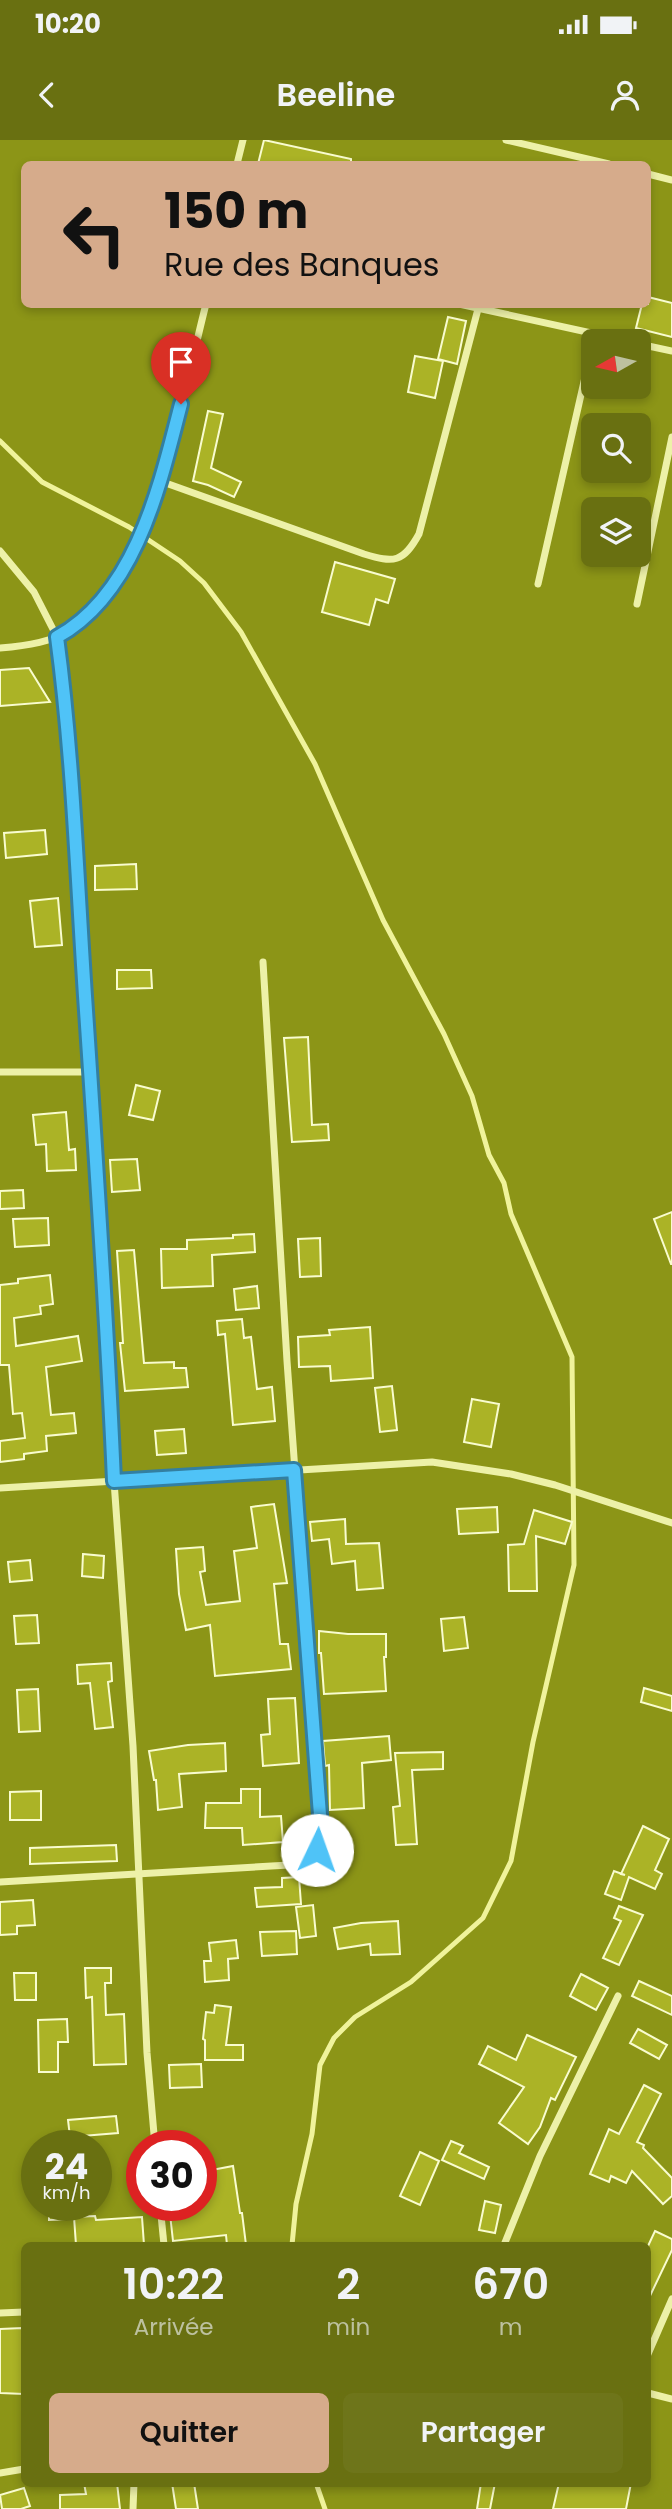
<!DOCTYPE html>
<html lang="fr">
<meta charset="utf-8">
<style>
body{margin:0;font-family:Poppins,sans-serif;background:#6e751a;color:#f1f3f6;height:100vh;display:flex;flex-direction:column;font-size:26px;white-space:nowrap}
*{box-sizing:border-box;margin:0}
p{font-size:23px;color:#bdc19f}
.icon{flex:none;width:38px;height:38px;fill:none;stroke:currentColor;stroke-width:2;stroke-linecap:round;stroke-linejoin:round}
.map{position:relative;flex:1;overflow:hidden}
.sheet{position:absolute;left:21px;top:2102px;width:630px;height:245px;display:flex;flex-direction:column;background:#697011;border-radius:10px;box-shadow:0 4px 10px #0003}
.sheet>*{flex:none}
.banner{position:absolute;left:21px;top:21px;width:630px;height:147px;border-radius:10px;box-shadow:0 4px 10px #0003;background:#d6ab8b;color:#111;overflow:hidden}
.needle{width:46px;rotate:262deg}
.fabs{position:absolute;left:581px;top:189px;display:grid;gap:14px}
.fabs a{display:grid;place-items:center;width:70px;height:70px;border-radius:10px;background:#697011;box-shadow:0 4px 10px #0003;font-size:35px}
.speed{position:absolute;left:21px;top:1990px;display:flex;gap:14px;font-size:35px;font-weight:700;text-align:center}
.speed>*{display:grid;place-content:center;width:91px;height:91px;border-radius:50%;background:#697011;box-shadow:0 4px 10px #0003;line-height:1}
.speed small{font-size:18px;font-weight:400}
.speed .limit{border:10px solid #d22;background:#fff;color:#111}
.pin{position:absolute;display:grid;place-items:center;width:60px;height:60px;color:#fff;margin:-72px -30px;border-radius:50% 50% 50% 0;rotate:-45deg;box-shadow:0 0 7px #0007}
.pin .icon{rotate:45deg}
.me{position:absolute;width:77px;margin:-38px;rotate:3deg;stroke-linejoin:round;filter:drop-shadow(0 0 5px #0008)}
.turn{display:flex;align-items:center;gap:24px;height:147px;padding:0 28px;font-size:32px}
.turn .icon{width:91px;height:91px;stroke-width:2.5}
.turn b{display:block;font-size:49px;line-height:60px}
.eta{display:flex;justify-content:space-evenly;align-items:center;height:119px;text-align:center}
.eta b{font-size:42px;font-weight:600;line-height:49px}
.primary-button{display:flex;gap:14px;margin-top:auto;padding:14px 28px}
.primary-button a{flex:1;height:80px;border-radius:10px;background:#d6ab8b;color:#111;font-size:28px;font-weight:600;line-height:80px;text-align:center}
.primary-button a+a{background:#6e751a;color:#f1f3f6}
.status{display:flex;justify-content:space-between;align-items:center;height:49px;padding:0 35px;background:#697011;direction:ltr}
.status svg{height:19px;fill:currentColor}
header{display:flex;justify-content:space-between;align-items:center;height:91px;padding:0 28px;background:#697011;font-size:32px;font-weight:600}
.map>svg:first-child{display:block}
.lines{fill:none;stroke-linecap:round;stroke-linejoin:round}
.stream{stroke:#f0f39b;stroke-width:5}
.building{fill:#abb326;stroke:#f9fccf;stroke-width:2}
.street{stroke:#edf1a8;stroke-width:7}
.route-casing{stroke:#337fa1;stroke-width:18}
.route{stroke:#4fc3f7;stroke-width:12}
</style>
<div class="status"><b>10:20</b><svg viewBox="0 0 49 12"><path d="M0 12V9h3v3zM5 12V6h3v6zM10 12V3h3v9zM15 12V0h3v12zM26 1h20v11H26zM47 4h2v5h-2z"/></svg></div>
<header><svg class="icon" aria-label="back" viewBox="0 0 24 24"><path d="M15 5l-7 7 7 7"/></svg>Beeline<svg class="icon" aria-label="person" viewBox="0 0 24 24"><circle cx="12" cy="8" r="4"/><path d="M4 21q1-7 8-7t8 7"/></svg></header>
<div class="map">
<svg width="672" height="2369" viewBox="0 0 672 2369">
<rect width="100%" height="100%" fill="#8c9517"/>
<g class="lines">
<g class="stream">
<polyline points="0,301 42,342 129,387 180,421 204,443 241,492 315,624 383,780 444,894 472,956 489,1015 504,1043 511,1074 572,1217 574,1425 533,1602 511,1721 483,1778 411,1842 355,1877 334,1898 320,1925 312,1994 296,2064 292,2105"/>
<polyline points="316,2343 325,2369"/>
</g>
</g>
<g class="building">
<polygon points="264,0 351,19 351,24 258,24"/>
<polygon points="648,157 672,163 672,197 636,188 642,164 648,164"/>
<polygon points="448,177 466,181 457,224 438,219"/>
<polygon points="415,216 443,221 435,258 408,252"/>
<polygon points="208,271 223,274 211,328 241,342 234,357 208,345 193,341"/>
<polygon points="335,422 395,439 388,463 376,459 369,485 322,472"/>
<polygon points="29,528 50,562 0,566 0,530"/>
<polygon points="45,690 47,714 6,718 4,693"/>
<polygon points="136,724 137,749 95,750 95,726"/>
<polygon points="58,758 62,805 35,807 30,761"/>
<polygon points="117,830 151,830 152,848 117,849"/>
<polygon points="308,897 312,985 328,984 329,1000 292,1002 284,898"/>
<polygon points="136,945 160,951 153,980 129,975"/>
<polygon points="66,972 69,1010 75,1009 76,1030 47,1031 46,1004 36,1005 33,975"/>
<polygon points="137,1019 140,1050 112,1052 110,1020"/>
<polygon points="23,1050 24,1068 0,1069 0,1051"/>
<polygon points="672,1072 672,1124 671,1124 654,1079"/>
<polygon points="48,1078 49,1105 15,1107 13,1079"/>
<polygon points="254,1094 255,1112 212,1115 213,1146 162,1148 161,1109 187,1109 187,1100 233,1098 233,1095"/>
<polygon points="320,1098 321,1136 300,1137 298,1099"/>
<polygon points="134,1110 144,1223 174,1222 174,1228 186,1228 188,1247 125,1251 120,1203 123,1203 117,1111"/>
<polygon points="50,1135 53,1164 40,1166 41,1174 14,1178 16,1206 78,1196 82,1221 46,1227 51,1275 74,1273 76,1293 46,1296 47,1311 24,1314 24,1319 0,1322 0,1301 25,1298 22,1273 13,1274 9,1225 0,1225 0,1145 18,1143 18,1139"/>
<polygon points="257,1146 259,1168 236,1170 234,1149"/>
<polygon points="242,1179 244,1198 251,1197 257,1249 272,1247 275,1281 233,1285 225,1194 218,1195 217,1181"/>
<polygon points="370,1187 373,1238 331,1241 330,1226 299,1227 298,1197 330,1195 329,1190"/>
<polygon points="392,1246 397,1290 380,1292 375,1248"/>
<polygon points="472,1259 499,1264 491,1307 464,1302"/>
<polygon points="184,1289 186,1313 157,1315 155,1291"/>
<polygon points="274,1364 287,1443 274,1444 280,1504 288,1504 291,1529 215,1536 210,1485 186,1490 179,1454 176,1409 203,1407 205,1431 200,1432 206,1465 240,1461 234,1411 257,1408 251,1367"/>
<polygon points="497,1367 498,1392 459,1394 457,1369"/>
<polygon points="534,1370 572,1382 565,1404 536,1396 537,1451 509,1451 508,1405 524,1404"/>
<polygon points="345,1379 346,1404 379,1403 383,1448 357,1450 355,1421 332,1424 329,1399 312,1401 310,1382"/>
<polygon points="83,1414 104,1416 103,1438 82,1436"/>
<polygon points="30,1420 32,1440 10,1442 8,1422"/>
<polygon points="37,1475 39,1503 16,1504 14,1476"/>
<polygon points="464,1477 468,1508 444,1511 441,1479"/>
<polygon points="319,1491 348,1494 386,1494 386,1517 384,1517 386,1551 324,1554 321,1513 319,1513"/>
<polygon points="111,1523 112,1541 108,1542 113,1587 95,1589 90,1543 78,1544 77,1525"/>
<polygon points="644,1548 672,1556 672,1571 641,1562"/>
<polygon points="38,1549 40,1591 19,1592 17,1550"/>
<polygon points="295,1558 299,1623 263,1626 261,1595 270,1594 268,1559"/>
<polygon points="389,1596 391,1620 362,1623 364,1668 330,1670 329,1625 325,1626 323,1601"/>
<polygon points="225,1603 226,1631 179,1634 182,1667 158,1670 156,1640 154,1640 149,1611 188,1605"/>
<polygon points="443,1612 443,1629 412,1630 417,1704 396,1705 393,1667 400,1666 395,1613"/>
<polygon points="241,1649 260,1649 260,1677 281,1676 283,1702 243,1705 242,1688 205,1688 206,1663 241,1663"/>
<polygon points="41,1651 41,1680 10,1680 10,1652"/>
<polygon points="643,1686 669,1699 655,1730 662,1734 655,1749 629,1737 621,1760 605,1754 614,1731 625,1735 621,1734"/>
<polygon points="116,1705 117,1721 30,1724 30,1708"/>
<polygon points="299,1737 301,1764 257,1767 255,1748 282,1747 282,1738"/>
<polygon points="33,1760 35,1785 17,1786 17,1794 0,1795 0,1762"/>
<polygon points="313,1765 316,1796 300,1798 296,1767"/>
<polygon points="619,1766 643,1775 619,1825 603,1818 621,1781 614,1778"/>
<polygon points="398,1781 400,1814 371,1815 370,1804 338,1809 334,1788 361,1783"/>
<polygon points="296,1791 297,1814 262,1816 260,1792"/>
<polygon points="236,1800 238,1818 228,1819 229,1840 205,1842 204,1821 211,1821 209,1803"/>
<polygon points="85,1828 111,1828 111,1843 105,1843 106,1875 124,1874 126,1924 94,1925 92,1857 86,1858"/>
<polygon points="14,1833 36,1833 36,1860 15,1860"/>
<polygon points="581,1834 608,1848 596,1870 570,1856"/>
<polygon points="639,1841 672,1856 672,1875 632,1856"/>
<polygon points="215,1865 231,1867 226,1905 243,1905 243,1920 205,1920 205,1900 203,1899 206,1872 214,1873"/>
<polygon points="67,1879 68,1902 58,1902 58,1932 39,1932 38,1880"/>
<polygon points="638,1889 667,1905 659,1919 630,1903"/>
<polygon points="527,1895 576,1917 555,1960 551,1958 540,1987 528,2004 499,1983 524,1947 479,1924 488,1906 516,1920"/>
<polygon points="201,1924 202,1947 170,1948 169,1925"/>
<polygon points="644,1945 661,1954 637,2002 644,2005 643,2008 672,2038 672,2056 663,2064 632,2031 626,2043 611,2036 609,2042 590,2034 609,1989 619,1994"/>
<polygon points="116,1976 118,1993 70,1997 68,1980"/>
<polygon points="451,2001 463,2006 459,2013 489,2027 484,2039 442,2020"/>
<polygon points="420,2012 439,2021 420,2065 400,2056"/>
<polygon points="233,2026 240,2073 242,2073 246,2105 227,2105 226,2095 173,2101 169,2065 201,2065 201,2032"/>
<polygon points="485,2061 501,2065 495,2093 479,2090"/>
<polygon points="49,2065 72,2065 73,2079 49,2080"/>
<polygon points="95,2076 96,2080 142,2077 144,2105 76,2105 74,2077"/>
<polygon points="655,2091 672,2099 672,2110 648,2160 648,2106"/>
<polygon points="22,2188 24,2254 0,2253 0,2189"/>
<polygon points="84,2343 117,2343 120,2369 60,2369 60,2355 86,2354"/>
<polygon points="172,2343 194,2343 198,2369 176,2369"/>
<polygon points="481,2343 495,2343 490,2369 477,2369"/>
<polygon points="559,2343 631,2343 626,2369 553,2369"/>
<polygon points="24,2348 30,2366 21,2369 2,2369 0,2355"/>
</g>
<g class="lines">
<g class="street">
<polyline points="506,0 609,24"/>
<polyline points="237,24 243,0"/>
<polyline points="648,34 672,40"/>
<polyline points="459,164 628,201"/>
<polyline points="639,204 672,211"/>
<path d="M160,341L364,414C394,423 403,423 419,394L478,169"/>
<polyline points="0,411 34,452 57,497 64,547 102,1097 114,1341 133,1606 147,1913 155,2006"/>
<polyline points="538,444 593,202"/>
<polyline points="637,464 672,297"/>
<path d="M0,508C25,506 55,502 76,487C152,431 183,253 206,164"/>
<polyline points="0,932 91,932"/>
<polyline points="0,1348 432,1322 511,1334 555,1345 672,1383"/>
<path d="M0,1742L289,1725C322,1715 320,1707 320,1675L287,1221L263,822"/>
<polyline points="160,2065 164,2105"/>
<polyline points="504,2105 540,2016 618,1856"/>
<polyline points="0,2173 24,2172"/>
<polyline points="648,2214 672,2159"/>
<polyline points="648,2253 672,2259"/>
<polyline points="0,2333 24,2329"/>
<polyline points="133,2369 134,2343"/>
</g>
</g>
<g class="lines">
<g class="route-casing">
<path id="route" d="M181,264C160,345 136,454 57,497C73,616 77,736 85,856C96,1017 107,1179 114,1341L294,1330L320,1675V1700L317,1710"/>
</g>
<use href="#route" class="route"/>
</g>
</svg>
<div class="fabs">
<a><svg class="needle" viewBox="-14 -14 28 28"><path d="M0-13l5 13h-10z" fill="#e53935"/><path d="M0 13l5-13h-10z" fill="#bdc19f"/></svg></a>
<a><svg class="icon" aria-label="search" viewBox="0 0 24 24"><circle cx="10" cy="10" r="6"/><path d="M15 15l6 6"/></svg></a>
<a><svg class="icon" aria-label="layers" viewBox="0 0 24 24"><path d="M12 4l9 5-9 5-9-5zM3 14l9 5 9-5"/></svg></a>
</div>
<div class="speed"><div>24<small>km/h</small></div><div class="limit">30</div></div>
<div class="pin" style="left:181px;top:264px;background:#d93025"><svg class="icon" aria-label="arrive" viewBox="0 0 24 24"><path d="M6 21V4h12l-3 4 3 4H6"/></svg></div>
<svg class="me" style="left:317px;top:1710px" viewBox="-20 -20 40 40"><circle r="19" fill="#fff"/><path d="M0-13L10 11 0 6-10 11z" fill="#4fc3f7"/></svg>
<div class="banner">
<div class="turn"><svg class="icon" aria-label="left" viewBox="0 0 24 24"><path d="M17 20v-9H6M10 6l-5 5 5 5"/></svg><div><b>150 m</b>Rue des Banques</div></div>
</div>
<section class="sheet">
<div class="eta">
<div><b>10:22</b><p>Arrivée</p></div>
<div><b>2</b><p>min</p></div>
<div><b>670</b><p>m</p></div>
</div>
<div class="primary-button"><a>Quitter</a><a>Partager</a></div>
</section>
</div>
